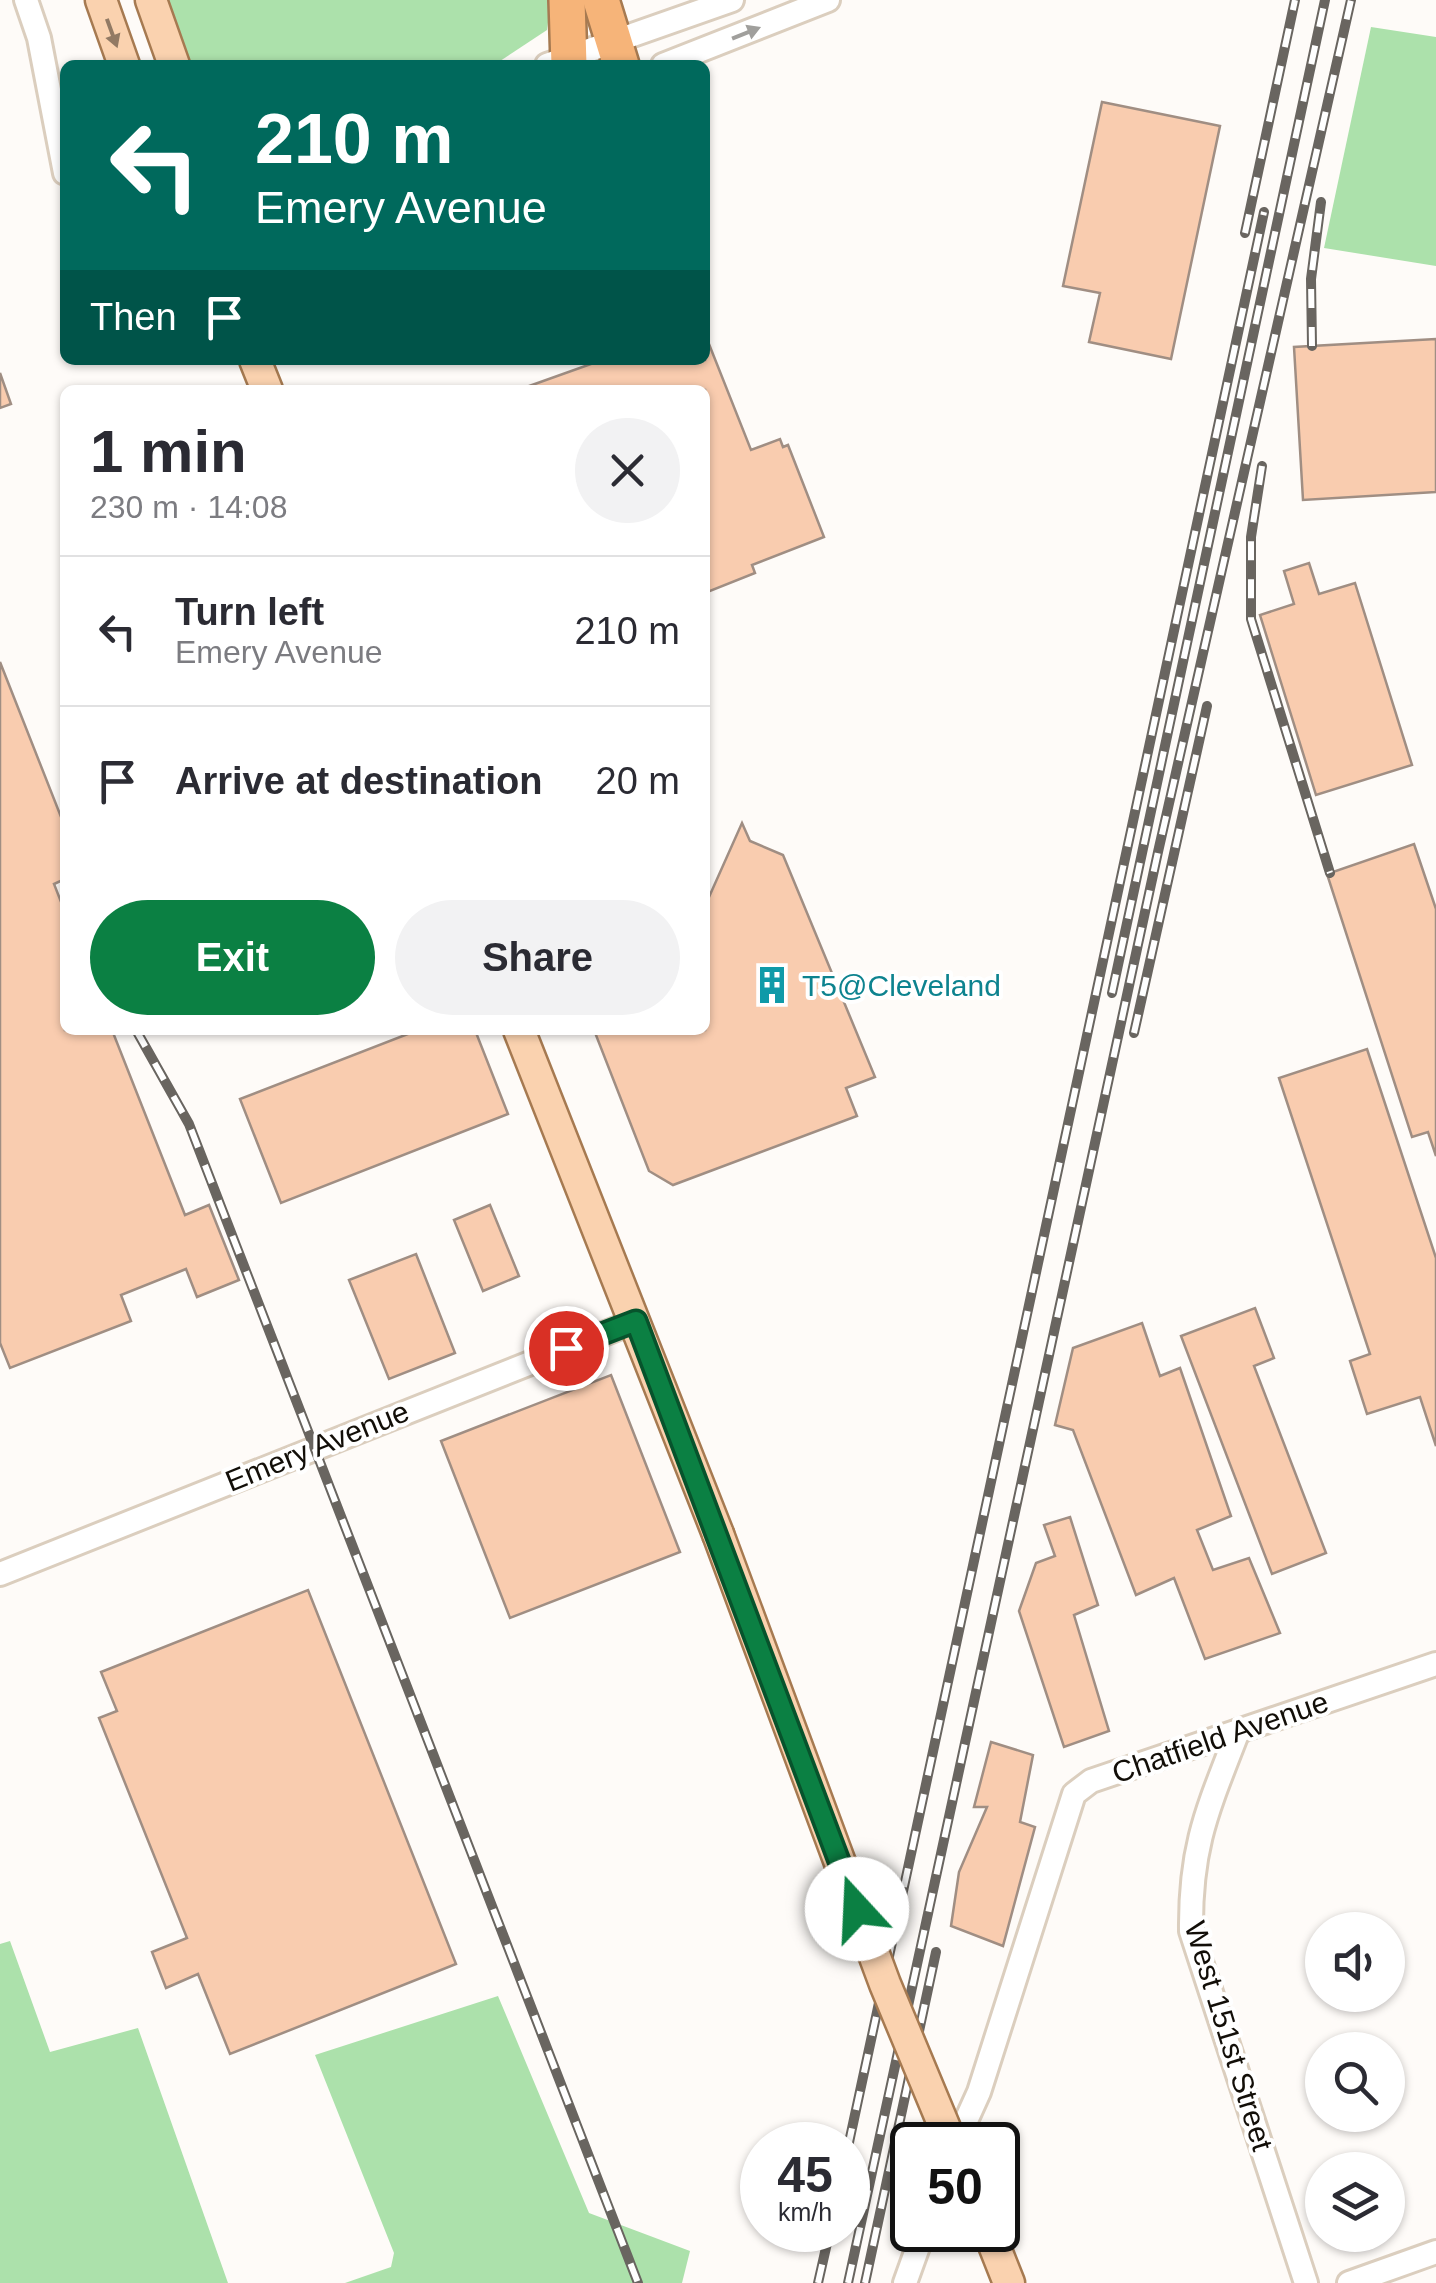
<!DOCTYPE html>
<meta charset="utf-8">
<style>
body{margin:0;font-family:Helvetica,sans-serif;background:#f2f2f3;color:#2b2b33;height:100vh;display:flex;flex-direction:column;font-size:38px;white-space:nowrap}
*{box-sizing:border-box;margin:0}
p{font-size:32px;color:#7c7c81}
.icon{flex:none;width:55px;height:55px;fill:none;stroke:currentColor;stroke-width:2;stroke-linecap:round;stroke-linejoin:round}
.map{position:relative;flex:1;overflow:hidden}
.drawer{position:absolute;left:60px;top:385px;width:650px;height:650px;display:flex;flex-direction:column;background:#fff;border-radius:15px;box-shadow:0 2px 8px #0004}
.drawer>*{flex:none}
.hud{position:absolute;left:60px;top:60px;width:650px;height:305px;border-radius:15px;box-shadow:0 2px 8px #0004;background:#00695c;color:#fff;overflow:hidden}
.controls{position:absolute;left:1305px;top:1912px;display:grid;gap:20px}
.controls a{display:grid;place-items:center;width:100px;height:100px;border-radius:50%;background:#fff;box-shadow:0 2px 8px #0004;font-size:50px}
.speed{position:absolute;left:740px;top:2122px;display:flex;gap:20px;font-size:50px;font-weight:700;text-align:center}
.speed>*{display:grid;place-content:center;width:130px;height:130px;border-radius:50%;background:#fff;box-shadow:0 2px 8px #0004;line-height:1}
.speed small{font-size:25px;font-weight:400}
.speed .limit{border:5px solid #111;border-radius:15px;background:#fff;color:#111}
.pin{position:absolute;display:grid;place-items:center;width:85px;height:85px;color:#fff;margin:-42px;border:5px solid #fff;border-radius:50%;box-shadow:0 2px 10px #0007}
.me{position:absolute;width:110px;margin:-55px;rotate:340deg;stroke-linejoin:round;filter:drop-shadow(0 0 8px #0008)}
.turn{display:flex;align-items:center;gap:35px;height:210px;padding:0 30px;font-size:45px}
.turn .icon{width:130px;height:130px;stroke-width:2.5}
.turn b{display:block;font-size:70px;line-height:85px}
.then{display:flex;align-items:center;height:95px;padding:0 30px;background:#0003;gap:20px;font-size:38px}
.round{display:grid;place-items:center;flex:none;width:105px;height:105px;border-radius:52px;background:#f2f2f3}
.headline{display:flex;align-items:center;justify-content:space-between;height:170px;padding:0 30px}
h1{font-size:60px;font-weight:800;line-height:75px}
.button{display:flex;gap:20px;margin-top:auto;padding:20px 30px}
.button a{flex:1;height:115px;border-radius:60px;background:#0b8043;color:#fff;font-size:40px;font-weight:800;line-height:115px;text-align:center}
.button a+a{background:#f2f2f3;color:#2b2b33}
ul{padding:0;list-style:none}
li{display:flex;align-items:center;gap:30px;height:150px;padding:0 30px;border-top:2px solid #e1e1e2}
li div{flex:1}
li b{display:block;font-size:38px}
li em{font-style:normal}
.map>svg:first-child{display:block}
.green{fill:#ace1ab}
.building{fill:#f9ccaf;stroke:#a08e83;stroke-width:2.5}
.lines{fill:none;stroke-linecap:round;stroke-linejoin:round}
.minor-casing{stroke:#dbcebe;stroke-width:28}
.major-casing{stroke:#a67a51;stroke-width:35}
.highway-casing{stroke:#a67a51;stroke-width:40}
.minor{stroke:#fff;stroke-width:22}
.major{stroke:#fad2af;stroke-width:30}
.highway{stroke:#f6b479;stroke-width:35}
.rail-casing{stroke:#696560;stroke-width:10}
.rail{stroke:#fff;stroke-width:6;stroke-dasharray:19;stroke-linecap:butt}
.major-bridge-casing{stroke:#a67a51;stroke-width:35;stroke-linecap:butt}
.major-bridge{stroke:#fad2af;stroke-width:30}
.oneway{fill:#927a64}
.oneway2{fill:#a09f9c}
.route-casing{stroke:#07532c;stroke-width:25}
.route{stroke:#0b8043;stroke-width:18}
.labels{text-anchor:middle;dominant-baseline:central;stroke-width:8;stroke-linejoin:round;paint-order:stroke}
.culture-label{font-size:30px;fill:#0d838f;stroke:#fff;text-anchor:start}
.street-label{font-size:30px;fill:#120e08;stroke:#fff}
</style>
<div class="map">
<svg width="1436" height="2283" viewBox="0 0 1436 2283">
<rect width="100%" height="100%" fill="#fefbf8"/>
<g class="green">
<polygon points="160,0 551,0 547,30 494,65 183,65"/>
<polygon points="1371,27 1436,37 1436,266 1324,248"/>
<polygon points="10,1941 50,2052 138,2028 228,2283 0,2283 0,1944"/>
<polygon points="498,1996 589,2213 690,2251 682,2283 345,2283 391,2267 394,2253 315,2055"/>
</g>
<g class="building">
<polygon points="1102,102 1220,126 1171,359 1089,342 1100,293 1063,286"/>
<polygon points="705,334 751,450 780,439 783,447 788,445 824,537 752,565 755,573 705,593 705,390 518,390 602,360 705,360"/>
<polygon points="1436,339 1436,492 1303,500 1294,347"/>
<polygon points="0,373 11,404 0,408"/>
<polygon points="1309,563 1319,594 1355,583 1412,765 1316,795 1260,615 1294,604 1284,571"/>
<polygon points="0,662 65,827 65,879 54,884 65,912 65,1030 112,1030 185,1215 209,1205 239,1280 197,1297 186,1269 121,1295 131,1321 10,1368 0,1343"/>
<polygon points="742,823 750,841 783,855 875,1077 846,1088 857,1116 673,1185 649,1171 594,1030 705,1030 705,906"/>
<polygon points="1414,844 1436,909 1436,1156 1428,1132 1412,1137 1327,874"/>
<polygon points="418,1030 475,1030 508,1114 281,1203 240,1099"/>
<polygon points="1367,1049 1436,1258 1436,1446 1420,1397 1367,1414 1350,1361 1370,1354 1279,1078"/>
<polygon points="490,1205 519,1276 483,1291 454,1220"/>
<polygon points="416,1254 455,1353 389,1379 349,1280"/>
<polygon points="1255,1308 1274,1358 1254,1366 1326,1553 1272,1574 1181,1336"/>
<polygon points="1142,1323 1160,1376 1180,1368 1231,1516 1197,1530 1213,1570 1249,1558 1280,1633 1205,1659 1174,1578 1136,1595 1073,1430 1055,1425 1073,1348"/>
<polygon points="611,1375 680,1552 510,1618 441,1441"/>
<polygon points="1070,1517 1098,1605 1074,1615 1109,1731 1064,1747 1019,1611 1036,1563 1055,1556 1044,1525"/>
<polygon points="308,1590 456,1964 230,2054 198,1974 166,1988 152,1952 187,1938 99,1718 117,1711 101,1672"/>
<polygon points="991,1742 1033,1755 1020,1822 1035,1827 1003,1946 951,1926 959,1872 987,1807 974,1807"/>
</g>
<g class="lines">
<g class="minor-casing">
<g id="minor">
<polyline points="26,0 39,38 65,173"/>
<polyline points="547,65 732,0"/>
<polyline points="663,65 828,0"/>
<polyline points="0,1574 636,1321"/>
<path d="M1238,1731C1208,1809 1190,1845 1191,1931L1306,2283"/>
<polyline points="955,2145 979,2092 1074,1794 1091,1781 1436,1664"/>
<polyline points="905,2283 924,2230"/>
<polyline points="1349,2283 1436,2252"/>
</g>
</g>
<g class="major-casing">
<g id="major">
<polyline points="101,0 124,65"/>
<polyline points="151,0 174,65"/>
<polyline points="255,360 267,390"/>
<polyline points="519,1030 718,1534"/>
<polyline points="988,2230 1009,2283"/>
</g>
</g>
<g class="highway-casing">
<g id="highway">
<polyline points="567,0 569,65"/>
<polyline points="601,0 621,65"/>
</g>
</g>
<use href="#minor" class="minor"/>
<use href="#major" class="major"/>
<use href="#highway" class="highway"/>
<g class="rail-casing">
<g id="rail">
<polyline points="1245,233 1295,0"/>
<polyline points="1312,346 1311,279 1321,202"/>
<polyline points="1262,466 1251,537 1251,619 1330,873"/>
<polyline points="1112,993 1325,0"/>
<polyline points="136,1030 189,1124 638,2283"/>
<polyline points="1134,1033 1207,706"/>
<polyline points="848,2147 1264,212"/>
<polyline points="818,2283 830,2230"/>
<polyline points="848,2283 1158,852 1351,0"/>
<polyline points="865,2283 936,1952"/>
</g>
</g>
<use href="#rail" class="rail"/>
<g class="major-bridge-casing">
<polyline id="major-bridge" points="718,1534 885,1984 952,2145"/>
</g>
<use href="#major-bridge" class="major-bridge"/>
</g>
<defs><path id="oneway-solid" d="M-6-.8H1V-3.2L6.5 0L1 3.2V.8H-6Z" transform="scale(2.5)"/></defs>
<use class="oneway" href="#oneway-solid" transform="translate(112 33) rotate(70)"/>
<use class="oneway2" href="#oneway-solid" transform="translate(746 33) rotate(-22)"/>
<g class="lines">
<g class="route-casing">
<polyline id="route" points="566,1348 636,1321 857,1909"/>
</g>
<use href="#route" class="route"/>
</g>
<defs>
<g id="building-bare" transform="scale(3)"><path d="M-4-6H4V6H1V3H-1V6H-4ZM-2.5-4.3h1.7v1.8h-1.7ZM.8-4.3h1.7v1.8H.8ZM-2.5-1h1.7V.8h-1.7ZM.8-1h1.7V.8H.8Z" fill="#0f9aa8" stroke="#fff" stroke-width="2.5" paint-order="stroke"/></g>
</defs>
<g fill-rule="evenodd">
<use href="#building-bare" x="772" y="985"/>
</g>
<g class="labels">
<g class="culture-label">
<text x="802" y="985">T5@Cleveland</text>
</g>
<g class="street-label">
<text transform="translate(317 1446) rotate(-22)">Emery Avenue</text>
<text transform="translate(1220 1737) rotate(-19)">Chatfield Avenue</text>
<text transform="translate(1229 2036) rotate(73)">West 151st Street</text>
</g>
</g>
</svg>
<div class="controls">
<a><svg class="icon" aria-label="sound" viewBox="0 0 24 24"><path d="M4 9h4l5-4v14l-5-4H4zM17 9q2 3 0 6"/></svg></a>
<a><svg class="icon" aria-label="search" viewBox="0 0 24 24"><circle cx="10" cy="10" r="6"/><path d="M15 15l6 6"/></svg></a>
<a><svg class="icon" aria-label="layers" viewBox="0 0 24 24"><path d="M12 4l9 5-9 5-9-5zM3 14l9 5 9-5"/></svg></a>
</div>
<div class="speed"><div>45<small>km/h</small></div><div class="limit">50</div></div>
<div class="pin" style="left:566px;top:1348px;background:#d93025"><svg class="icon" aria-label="arrive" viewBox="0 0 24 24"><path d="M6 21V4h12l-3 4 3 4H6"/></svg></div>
<svg class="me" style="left:857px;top:1909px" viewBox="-20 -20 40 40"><circle r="19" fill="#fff"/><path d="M0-13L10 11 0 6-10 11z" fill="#0b8043"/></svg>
<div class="hud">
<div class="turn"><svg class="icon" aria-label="left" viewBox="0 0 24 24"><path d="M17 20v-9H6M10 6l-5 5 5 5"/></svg><div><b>210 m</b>Emery Avenue</div></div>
<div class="then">Then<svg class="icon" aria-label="arrive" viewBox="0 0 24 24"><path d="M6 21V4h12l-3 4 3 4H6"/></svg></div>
</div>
<section class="drawer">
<div class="headline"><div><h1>1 min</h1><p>230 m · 14:08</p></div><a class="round"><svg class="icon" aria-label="close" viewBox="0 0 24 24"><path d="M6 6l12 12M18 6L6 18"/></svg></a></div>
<ul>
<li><svg class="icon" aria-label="left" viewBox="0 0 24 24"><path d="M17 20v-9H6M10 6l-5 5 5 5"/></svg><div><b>Turn left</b><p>Emery Avenue</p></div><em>210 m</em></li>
<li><svg class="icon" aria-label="arrive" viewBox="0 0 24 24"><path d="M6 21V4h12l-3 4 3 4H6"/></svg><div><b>Arrive at destination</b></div><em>20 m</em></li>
</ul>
<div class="button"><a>Exit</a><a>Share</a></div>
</section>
</div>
